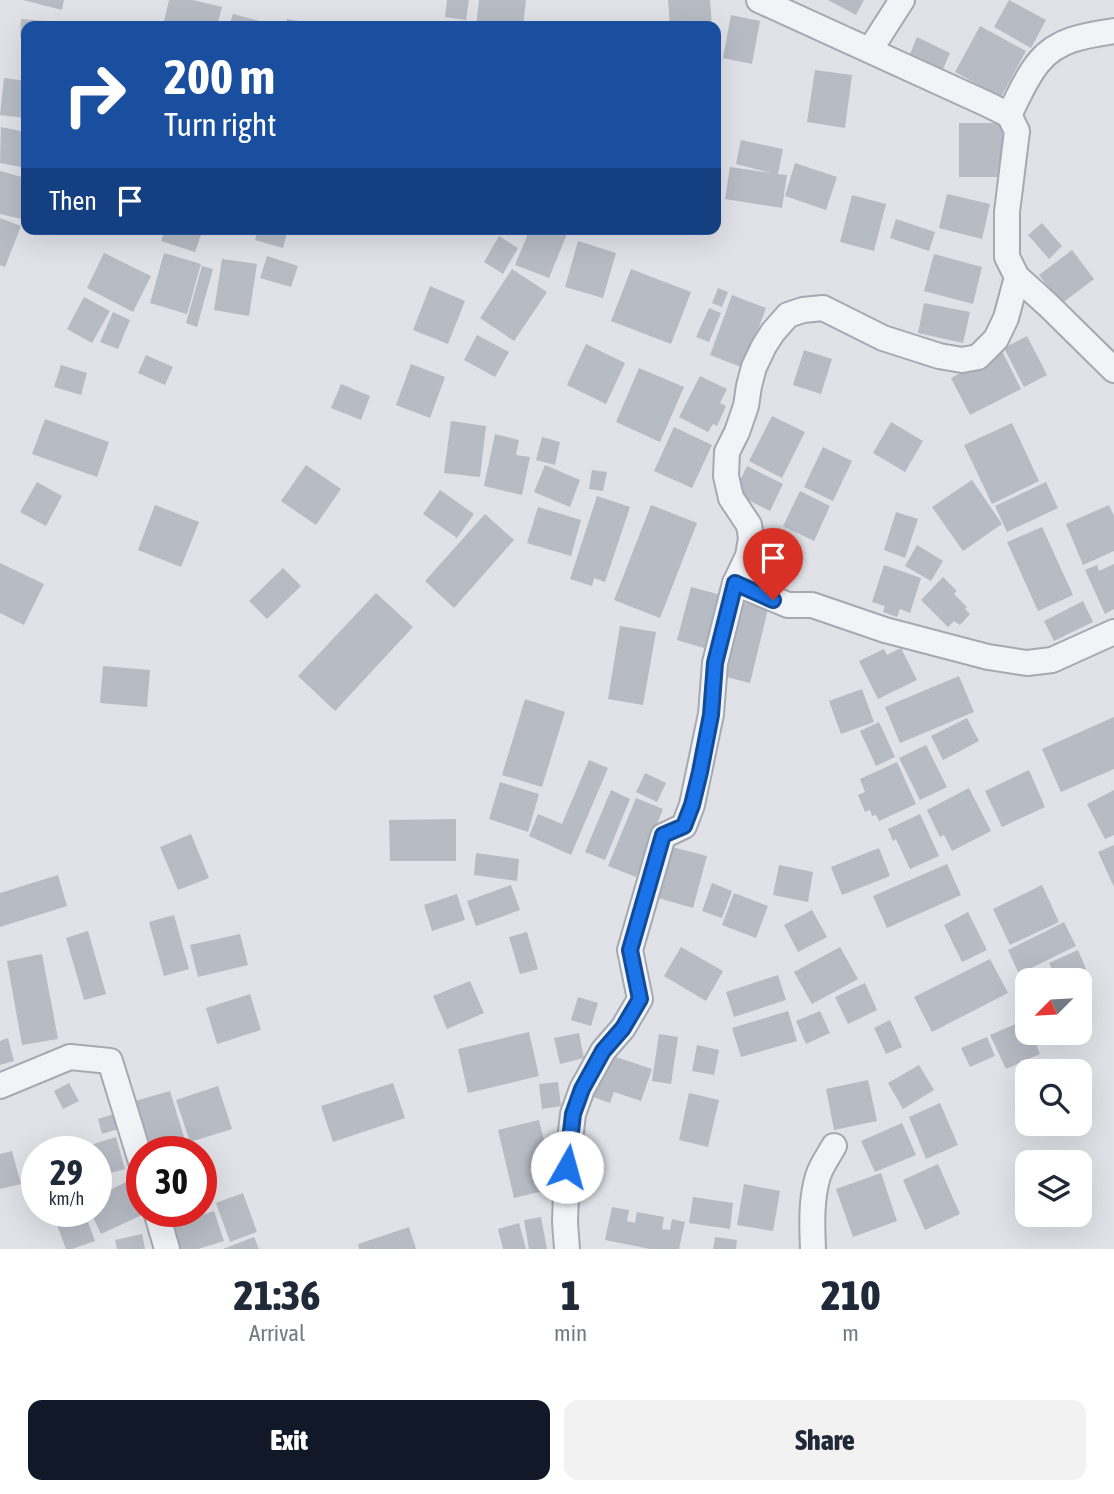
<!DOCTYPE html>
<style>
body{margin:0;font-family:"Asap Condensed",sans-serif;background:#f2f2f3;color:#1f2937;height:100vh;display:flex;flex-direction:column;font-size:26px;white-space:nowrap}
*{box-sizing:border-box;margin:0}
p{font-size:23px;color:#747a83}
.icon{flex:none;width:38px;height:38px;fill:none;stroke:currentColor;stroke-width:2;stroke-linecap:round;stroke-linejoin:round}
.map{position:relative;height:1249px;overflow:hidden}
.panel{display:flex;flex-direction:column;background:#fff;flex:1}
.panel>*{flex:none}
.banner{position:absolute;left:21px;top:21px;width:700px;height:214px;border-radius:14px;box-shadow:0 7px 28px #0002;background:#1a4fa0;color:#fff;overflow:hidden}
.needle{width:46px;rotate:246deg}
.buttons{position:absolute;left:1015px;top:968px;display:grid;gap:14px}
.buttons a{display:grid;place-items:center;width:77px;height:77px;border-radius:14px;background:#fff;box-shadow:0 7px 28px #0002;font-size:35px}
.speed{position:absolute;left:21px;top:1136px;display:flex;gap:14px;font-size:35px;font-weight:700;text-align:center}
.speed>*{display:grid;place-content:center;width:91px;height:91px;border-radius:50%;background:#fff;box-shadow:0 7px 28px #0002;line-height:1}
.speed small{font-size:18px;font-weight:400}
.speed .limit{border:10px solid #d22;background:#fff;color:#111}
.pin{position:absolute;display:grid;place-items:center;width:60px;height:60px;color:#fff;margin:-72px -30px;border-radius:50% 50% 50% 0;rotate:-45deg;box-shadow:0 0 7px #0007}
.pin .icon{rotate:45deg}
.me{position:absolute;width:77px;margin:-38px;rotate:7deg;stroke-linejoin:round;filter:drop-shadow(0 0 5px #0008)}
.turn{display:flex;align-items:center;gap:24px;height:147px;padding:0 28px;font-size:32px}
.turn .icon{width:91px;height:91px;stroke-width:2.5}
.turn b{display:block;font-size:49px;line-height:60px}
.then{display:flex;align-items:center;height:66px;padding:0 28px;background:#0003;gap:14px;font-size:26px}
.eta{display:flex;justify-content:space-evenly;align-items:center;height:119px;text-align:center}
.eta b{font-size:42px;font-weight:800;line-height:49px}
.primary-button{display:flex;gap:14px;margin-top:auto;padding:14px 28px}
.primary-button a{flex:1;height:80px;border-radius:14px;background:#111827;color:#fff;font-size:28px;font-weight:800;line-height:80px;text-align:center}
.primary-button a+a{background:#f2f2f3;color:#1f2937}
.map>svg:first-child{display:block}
.building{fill:#b7bbc4}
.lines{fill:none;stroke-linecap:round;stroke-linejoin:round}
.minor-casing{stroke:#a5a9b2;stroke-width:28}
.minor{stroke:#f2f3f6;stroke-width:24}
.route-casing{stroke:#114b97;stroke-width:18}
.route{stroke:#1a73e8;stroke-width:12}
</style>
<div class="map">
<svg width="1114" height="1249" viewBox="0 0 1114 1249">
<rect width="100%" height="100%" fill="#e0e2e8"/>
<g class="building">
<polygon points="23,0 64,0 62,10"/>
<polygon points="169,0 193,0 222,7 217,26 163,26"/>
<polygon points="447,0 469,0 466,20 445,17"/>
<polygon points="479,0 526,0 523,26 476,26"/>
<polygon points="668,0 710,0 712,26 670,26"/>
<polygon points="828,0 864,0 856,15"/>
<polygon points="1009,0 1046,20 1031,48 994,27"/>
<polygon points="233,14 275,25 275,26 229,26"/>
<polygon points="731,15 760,21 752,64 723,58"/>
<polygon points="21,19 57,22 56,26 26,26 26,38 20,37"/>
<polygon points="287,19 323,25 323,26 286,26"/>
<polygon points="980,26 1026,51 1001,97 955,72"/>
<polygon points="917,37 950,53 943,69 910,54"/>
<polygon points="815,70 852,75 845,128 807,122"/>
<polygon points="4,78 26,81 26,118 0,115"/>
<rect x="959" y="123" width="43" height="54"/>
<polygon points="1,127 26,132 26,168 0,163"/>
<polygon points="741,140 783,149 778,174 787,175 782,208 725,199 730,167 771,173 736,164"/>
<polygon points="795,163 837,177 826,210 785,196"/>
<polygon points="0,171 26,178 26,220 0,214"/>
<polygon points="947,194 990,204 982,239 939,228"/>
<polygon points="852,195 886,204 874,251 840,242"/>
<polygon points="0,218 21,226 5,267 0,265"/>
<polygon points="896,219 935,232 929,251 890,238"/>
<polygon points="1042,223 1062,246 1049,259 1028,235"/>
<polygon points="165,229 203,229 195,252 161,241"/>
<polygon points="258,229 288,229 283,248 255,240"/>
<polygon points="530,229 569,229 549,278 515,265"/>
<polygon points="499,236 518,248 503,274 484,262"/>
<polygon points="578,241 616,253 603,298 565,287"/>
<polygon points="1072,250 1094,279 1061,304 1039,275"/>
<polygon points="104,253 151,276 133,312 87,288"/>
<polygon points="164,253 201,264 187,314 150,303"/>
<polygon points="934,254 982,267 973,304 924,291"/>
<polygon points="267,256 298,266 291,287 260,278"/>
<polygon points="222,259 257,264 249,316 214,310"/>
<polygon points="202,266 213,269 197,327 186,323"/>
<polygon points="512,269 547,292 514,341 480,318"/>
<polygon points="631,269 691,292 671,344 611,321"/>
<polygon points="430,286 465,301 448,344 413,330"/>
<polygon points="718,288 728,292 722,307 712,303"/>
<polygon points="732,295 766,308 744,368 710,355"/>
<polygon points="84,297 110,311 92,343 67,329"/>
<polygon points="924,303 970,312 963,343 918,333"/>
<polygon points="709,308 721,313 709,342 696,337"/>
<polygon points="113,312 130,320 118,349 100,342"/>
<polygon points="477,335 509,352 495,377 464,360"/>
<polygon points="1027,336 1047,375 1024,387 1004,348"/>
<polygon points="586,344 625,363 606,404 567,385"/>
<polygon points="804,350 832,359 821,394 793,385"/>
<polygon points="1002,351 1021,389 970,415 951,378"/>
<polygon points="146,355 173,367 165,385 138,373"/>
<polygon points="411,364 445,377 430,418 396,405"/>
<polygon points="61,365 87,373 81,395 54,387"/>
<polygon points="639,368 684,387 660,442 616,422"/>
<polygon points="700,376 727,389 720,403 726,406 717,426 713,424 708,432 679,417"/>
<polygon points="341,384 370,396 361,420 331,408"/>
<polygon points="772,416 805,432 782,478 749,461"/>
<polygon points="45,419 109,442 97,477 32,454"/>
<polygon points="451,421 486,426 480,477 444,473"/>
<polygon points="891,422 923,441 905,472 873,453"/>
<polygon points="1012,423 1039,481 992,504 964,445"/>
<polygon points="674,427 712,445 692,488 654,471"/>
<polygon points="495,434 519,440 516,455 530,457 522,495 484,486"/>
<polygon points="542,437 560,442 555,465 536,460"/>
<polygon points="823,447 852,461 833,501 804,487"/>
<polygon points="306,465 341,489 316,525 281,501"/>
<polygon points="545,465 580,480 570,507 534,492"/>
<polygon points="747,466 783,484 770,511 734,493"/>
<polygon points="592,470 607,472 603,491 589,489"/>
<polygon points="972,480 1002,524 963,551 932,507"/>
<polygon points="37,482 62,496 46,526 20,512"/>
<polygon points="1046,482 1058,508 1007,532 995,506"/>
<polygon points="440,490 474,514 457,538 423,514"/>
<polygon points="800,491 830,506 814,541 783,526"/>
<polygon points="597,496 630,507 605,582 594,578 592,586 570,579"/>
<polygon points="155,505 199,522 181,567 138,550"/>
<polygon points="651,505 697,523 660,618 614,600"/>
<polygon points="1109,505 1114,516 1114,551 1083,565 1066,524"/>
<polygon points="538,507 581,520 571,556 527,543"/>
<polygon points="896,512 918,519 905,558 884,550"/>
<polygon points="485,514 514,540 454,608 425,581"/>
<polygon points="1042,527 1073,595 1038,611 1007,542"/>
<polygon points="917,545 943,561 931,581 905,566"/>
<polygon points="0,563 44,584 24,625 0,613"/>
<polygon points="1114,564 1114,609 1105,614 1085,570 1097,565 1099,571"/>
<polygon points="884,565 921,578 910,613 900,609 897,617 883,612 885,606 872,602"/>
<polygon points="283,568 301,586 267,619 249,601"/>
<polygon points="943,577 957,591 954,594 967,607 965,609 970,614 960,625 954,621 948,627 921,600"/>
<polygon points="691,587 721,595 707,649 677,640"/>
<polygon points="376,593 413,627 335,711 298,676"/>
<polygon points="734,600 768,609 750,683 715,674"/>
<polygon points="1083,601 1093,622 1054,641 1044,621"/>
<polygon points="620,626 656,632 643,705 608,699"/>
<polygon points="901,648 917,680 878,699 859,661 884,649 887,655"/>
<polygon points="103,666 150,670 147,707 100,703"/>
<polygon points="959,676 974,712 900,743 885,707"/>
<polygon points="862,689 874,722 841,734 829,701"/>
<polygon points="525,699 565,712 542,787 502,775"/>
<polygon points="1114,717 1114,769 1061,792 1042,749"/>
<polygon points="967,718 979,741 943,760 931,736"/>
<polygon points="879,722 895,757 876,766 860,731"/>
<polygon points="926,745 947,787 920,800 899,758"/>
<polygon points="589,760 608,768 571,855 529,836 538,814 562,824"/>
<polygon points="897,762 916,804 879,821 876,815 872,816 870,810 865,812 858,795 865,792 860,779"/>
<polygon points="1029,770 1045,807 1002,827 985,791"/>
<polygon points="645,773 666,783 657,802 636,792"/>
<polygon points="500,782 539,794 528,832 489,819"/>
<polygon points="969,788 991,831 952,851 944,835 940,837 927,810"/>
<polygon points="611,790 630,799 605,860 585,852"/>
<polygon points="1114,790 1114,835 1105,839 1087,804"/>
<polygon points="636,798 663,809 636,877 608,866"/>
<polygon points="920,814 939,856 910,869 896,839 893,841 888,829"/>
<polygon points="456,819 456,861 390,861 389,820"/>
<polygon points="191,834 209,878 178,890 160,847"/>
<polygon points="1114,845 1114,887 1098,852"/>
<polygon points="672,847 707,856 693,908 658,898"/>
<polygon points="879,848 890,876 842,895 831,867"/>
<polygon points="476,853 519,859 517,881 474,875"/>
<polygon points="947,864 961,895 887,928 873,896"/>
<polygon points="779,865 813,872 808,902 773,895"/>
<polygon points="58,875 67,906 0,927 0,893"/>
<polygon points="712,883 732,891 722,918 702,911"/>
<polygon points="511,885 520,910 476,926 467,901"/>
<polygon points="1042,885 1059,922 1010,945 993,909"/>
<polygon points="734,893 768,906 756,938 722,925"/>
<polygon points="457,894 465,920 432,931 424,905"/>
<polygon points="812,910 827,937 798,952 784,925"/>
<polygon points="968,912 987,950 962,962 944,925"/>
<polygon points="174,915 189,969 164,976 149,922"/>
<polygon points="1064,922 1076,946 1019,974 1008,950"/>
<polygon points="88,931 106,994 84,1000 66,938"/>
<polygon points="527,932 538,969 520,974 509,937"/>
<polygon points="240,934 248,965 198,977 190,945"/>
<polygon points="681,947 723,971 706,1001 664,976"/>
<polygon points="840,947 858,979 812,1004 794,972"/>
<polygon points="1078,950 1086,969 1061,980 1057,980 1049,963"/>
<polygon points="42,954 58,1039 22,1045 7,961"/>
<polygon points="990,959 1008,993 932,1032 914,997"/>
<polygon points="778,975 786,1000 734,1017 726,992"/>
<polygon points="470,981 484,1013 447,1029 433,996"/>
<polygon points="865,983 877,1010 848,1024 835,997"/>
<polygon points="250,994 261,1030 217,1044 206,1008"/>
<polygon points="578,997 598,1003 591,1026 571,1020"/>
<polygon points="788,1011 797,1041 741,1057 732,1028"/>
<polygon points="820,1011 830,1033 806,1044 796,1021"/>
<polygon points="890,1020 902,1047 886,1054 874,1028"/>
<polygon points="1025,1020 1027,1025 1027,1032 1031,1032 1040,1054 1006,1069 990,1035"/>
<polygon points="529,1032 539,1076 468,1093 458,1049"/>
<polygon points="579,1033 584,1058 560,1064 554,1038"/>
<polygon points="659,1034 678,1037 671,1084 652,1081"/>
<polygon points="987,1037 995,1056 970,1067 961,1048"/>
<polygon points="8,1038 14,1061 0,1065 0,1041"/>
<polygon points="697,1045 719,1050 714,1075 692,1071"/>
<polygon points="607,1054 652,1069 641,1101 614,1092 610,1103 593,1097"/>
<polygon points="919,1065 934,1090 903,1109 888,1083"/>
<polygon points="868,1080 877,1121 834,1130 826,1089"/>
<polygon points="558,1082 561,1106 542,1109 539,1084"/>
<polygon points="69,1083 79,1101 63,1109 54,1091"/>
<polygon points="393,1083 405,1118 333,1142 321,1106"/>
<polygon points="218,1086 232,1129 190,1142 176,1100"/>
<polygon points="170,1091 188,1150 150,1152 135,1101"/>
<polygon points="689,1093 719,1100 708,1147 679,1140"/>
<polygon points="940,1103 958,1145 926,1159 909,1117"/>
<polygon points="120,1112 125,1127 102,1134 98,1119"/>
<polygon points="539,1120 556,1188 514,1198 498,1130"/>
<polygon points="902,1123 916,1155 875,1172 861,1141"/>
<polygon points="116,1137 125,1169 96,1177 96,1152 68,1152"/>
<polygon points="12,1151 21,1184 0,1189 0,1154"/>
<polygon points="938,1164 960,1214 925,1230 903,1180"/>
<polygon points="881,1173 897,1221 853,1237 836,1189"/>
<polygon points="37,1177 37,1197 28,1199 23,1181"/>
<polygon points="126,1182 142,1215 101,1234 90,1211 96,1211 96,1197"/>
<polygon points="744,1184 780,1191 773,1231 737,1225"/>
<polygon points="243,1193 257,1232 230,1242 216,1203"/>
<polygon points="693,1197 733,1203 730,1229 689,1223"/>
<polygon points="612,1207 629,1210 627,1221 635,1223 637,1212 664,1217 662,1229 670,1230 672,1219 685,1222 679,1249 650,1249 605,1240"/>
<polygon points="69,1211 84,1211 95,1241 72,1249 66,1249 54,1217"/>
<polygon points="214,1211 224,1241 198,1249 179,1249 171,1225"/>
<polygon points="541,1217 547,1249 529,1249 524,1220"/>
<polygon points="519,1223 526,1249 503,1249 498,1229"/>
<polygon points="409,1227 416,1249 359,1249 358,1244"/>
<polygon points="142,1234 145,1249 117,1249 115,1240"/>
<polygon points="254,1237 259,1249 223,1249"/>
<polygon points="715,1237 737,1240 736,1249 713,1249"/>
</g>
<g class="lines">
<g class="minor-casing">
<g id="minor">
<polyline points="759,0 987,104 1009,115 1017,131 1007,212 1007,257 1017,277 1048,305 1114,370"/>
<polyline points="870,50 902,0"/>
<path d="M1009,115C1018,98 1026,77 1039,62C1057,39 1087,35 1114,31"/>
<polyline points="735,583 788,605 812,605 885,630 988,657 1027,663 1052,660 1114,632"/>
<polyline points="0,1086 70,1057 110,1061 142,1165"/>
<polyline points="156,1211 167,1249"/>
<polyline points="567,1249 565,1222 567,1167 573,1114 582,1089 603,1051 623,1028 640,999 630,950 663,836 684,826 692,805 711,714 715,663 735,583 748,556 751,538 749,525 731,498 726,476 727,452 737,432 746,406 749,386 754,367 764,346 773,332 788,315 803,310 823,308 883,338 939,356 962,360 978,357 996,339 1006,318 1017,277"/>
<path d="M813,1249C812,1225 811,1199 818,1176C821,1166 829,1155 834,1146"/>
</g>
</g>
<use href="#minor" class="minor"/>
</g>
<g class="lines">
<g class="route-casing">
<polyline id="route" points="567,1167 573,1114 582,1089 603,1051 623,1028 640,999 630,950 663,835 684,826 692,805 700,772 711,715 715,663 735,583 773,600"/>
</g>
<use href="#route" class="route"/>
</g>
</svg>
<div class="buttons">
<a><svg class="needle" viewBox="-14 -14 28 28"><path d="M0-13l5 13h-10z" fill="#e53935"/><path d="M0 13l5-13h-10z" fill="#747a83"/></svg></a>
<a><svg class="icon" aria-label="search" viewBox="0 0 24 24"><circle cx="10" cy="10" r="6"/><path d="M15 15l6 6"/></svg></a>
<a><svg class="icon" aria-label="layers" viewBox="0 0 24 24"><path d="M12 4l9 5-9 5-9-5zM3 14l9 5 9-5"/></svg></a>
</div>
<div class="speed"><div>29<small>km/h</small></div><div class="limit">30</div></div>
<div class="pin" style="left:773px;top:600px;background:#d93025"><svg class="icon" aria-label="arrive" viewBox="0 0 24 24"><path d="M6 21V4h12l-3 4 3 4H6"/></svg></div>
<svg class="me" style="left:567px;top:1167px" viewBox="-20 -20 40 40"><circle r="19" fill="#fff"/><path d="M0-13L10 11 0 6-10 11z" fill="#1a73e8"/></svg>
<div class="banner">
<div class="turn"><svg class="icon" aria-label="right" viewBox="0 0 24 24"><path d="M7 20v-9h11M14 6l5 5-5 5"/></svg><div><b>200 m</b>Turn right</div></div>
<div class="then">Then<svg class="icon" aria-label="arrive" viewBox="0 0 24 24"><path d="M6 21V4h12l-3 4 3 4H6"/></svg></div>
</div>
</div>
<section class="panel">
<div class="eta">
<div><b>21:36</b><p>Arrival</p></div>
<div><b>1</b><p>min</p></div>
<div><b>210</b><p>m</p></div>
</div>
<div class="primary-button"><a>Exit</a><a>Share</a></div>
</section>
